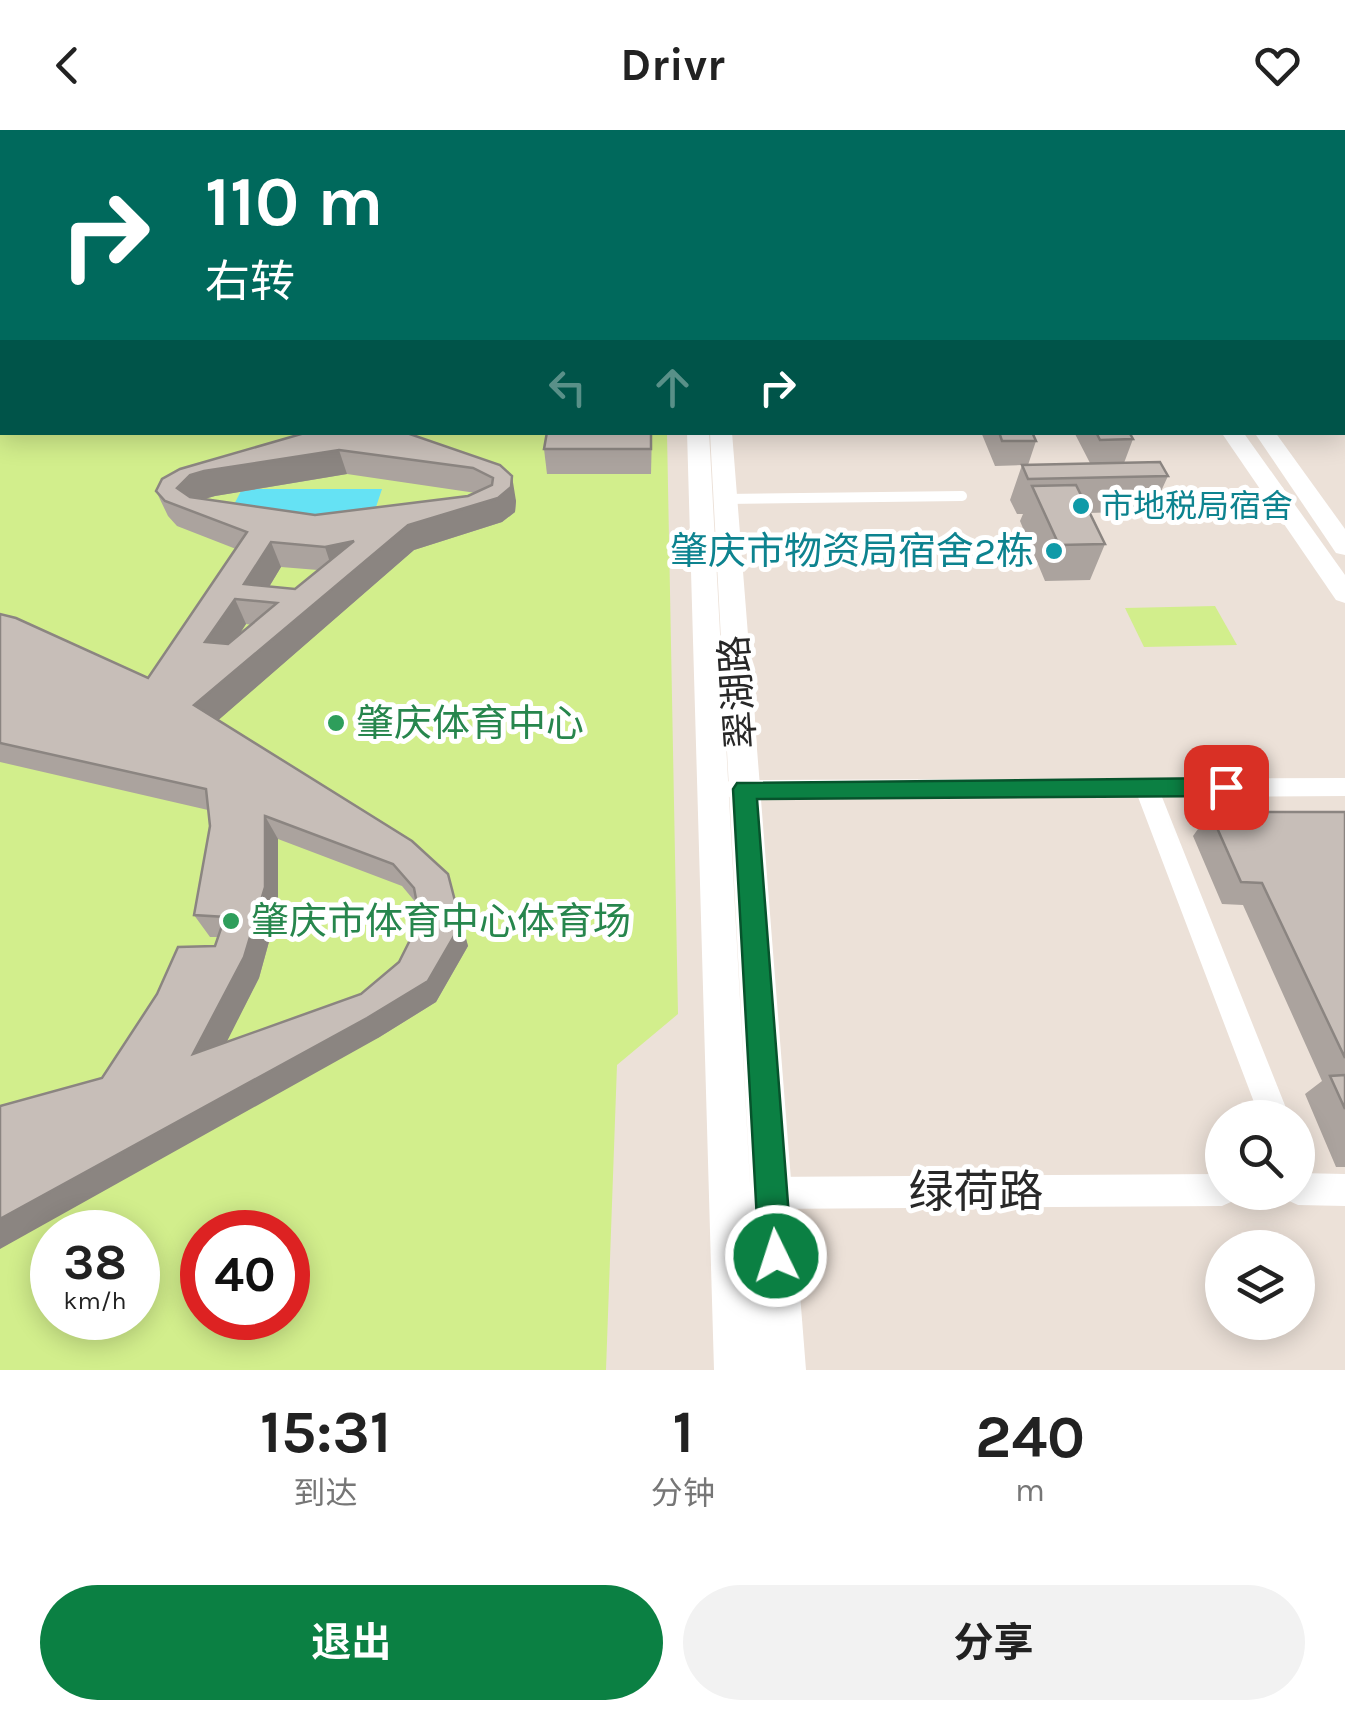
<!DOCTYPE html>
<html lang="zh">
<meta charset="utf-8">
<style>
body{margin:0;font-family:Karla,"Noto Sans SC",sans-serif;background:#f2f2f2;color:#222;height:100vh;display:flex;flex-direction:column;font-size:38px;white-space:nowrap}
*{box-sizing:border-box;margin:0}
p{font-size:32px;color:#767676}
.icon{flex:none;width:55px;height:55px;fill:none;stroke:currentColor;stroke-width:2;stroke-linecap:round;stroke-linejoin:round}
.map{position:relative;height:1240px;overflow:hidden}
.details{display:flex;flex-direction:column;background:#fff;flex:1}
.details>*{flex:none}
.guide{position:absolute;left:0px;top:0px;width:1345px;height:305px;box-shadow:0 5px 25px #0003;background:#00695c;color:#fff;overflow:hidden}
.buttons{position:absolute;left:1205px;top:970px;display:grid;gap:20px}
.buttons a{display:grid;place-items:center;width:110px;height:110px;border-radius:50%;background:#fff;box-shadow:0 5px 25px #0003;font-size:50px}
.speed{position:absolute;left:30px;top:1080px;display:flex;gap:20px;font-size:50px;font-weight:700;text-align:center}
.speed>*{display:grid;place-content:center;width:130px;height:130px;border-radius:50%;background:#fff;box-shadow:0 5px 25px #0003;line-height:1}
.speed small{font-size:25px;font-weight:400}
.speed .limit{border:15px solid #d22;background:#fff;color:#111}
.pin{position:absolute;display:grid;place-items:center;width:85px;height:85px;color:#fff;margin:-42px;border-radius:20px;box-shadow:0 5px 15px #0006}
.me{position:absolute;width:110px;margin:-55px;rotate:356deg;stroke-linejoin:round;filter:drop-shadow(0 0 8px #0008)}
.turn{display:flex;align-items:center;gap:35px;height:210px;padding:0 40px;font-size:45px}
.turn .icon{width:130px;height:130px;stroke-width:2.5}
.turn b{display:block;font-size:70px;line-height:85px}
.lanes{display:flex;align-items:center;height:95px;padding:0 40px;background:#0003;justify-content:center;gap:50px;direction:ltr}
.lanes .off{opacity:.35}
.eta{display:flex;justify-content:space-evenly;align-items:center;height:170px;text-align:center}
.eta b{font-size:60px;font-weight:700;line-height:70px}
.cta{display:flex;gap:20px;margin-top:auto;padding:20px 40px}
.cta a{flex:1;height:115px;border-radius:60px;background:#0b8043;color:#fff;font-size:40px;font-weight:700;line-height:115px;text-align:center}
.cta a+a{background:#f2f2f2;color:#222}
header{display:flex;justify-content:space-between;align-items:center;height:130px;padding:0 40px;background:#fff;font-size:45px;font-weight:700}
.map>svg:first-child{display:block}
.pitch{fill:#d2ee8c;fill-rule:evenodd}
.water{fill:#65e2f4}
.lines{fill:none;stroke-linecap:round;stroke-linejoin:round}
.lane{stroke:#fff;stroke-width:10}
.street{fill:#fff;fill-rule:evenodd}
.secondary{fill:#fff;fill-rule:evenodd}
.primary{fill:#f8ba52;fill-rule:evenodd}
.wall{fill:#aba39e;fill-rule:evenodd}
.shaded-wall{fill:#8b8581}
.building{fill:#c7beb8;stroke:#8b8581;stroke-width:2.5;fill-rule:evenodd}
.route{fill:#0b8043;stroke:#07532c;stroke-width:2.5}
.culture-dot{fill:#0f9aa8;stroke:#fff;stroke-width:4}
.leisure-dot{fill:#2e9e5b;stroke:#fff;stroke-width:4}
.labels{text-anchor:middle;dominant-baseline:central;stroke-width:10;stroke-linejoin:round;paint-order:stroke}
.far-culture-label{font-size:32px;fill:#0d838f;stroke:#fff;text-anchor:start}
.culture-label{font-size:38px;fill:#0d838f;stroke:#fff;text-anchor:end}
.street-label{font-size:38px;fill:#282828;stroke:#fff}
.leisure-label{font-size:38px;fill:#27864d;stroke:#fff;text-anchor:start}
.near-street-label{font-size:45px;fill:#282828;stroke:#fff}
</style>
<header><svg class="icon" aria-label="back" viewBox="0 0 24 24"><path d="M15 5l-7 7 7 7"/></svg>Drivr<svg class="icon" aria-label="heart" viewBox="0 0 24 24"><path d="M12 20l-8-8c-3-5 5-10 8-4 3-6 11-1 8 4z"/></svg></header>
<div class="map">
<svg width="1345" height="1240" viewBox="0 0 1345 1240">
<rect width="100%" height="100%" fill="#ece1d8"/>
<g class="pitch">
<path d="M0,234L2,302L667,303L678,884L617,935L606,1240H0ZM52,1102H138V1188H52ZM202,1102H288V1188H202Z"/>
<polygon points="1215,476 1237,515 1144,517 1125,478"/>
</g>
<polygon class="water" points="242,359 382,359 369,398 222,398"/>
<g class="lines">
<polyline class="lane" points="725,369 962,366"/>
<g class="street">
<polygon points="1317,0 1330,0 1331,2 1319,2"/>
<polygon points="1342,11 1345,12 1345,19 1342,19"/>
<polygon points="1345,648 1345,666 1162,667 1290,988 1260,988 1138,667 734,668 726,666 722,659 726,652 734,650"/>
<polygon points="1298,1043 1345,1044 1345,1076 1298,1075 1287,1070 1284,1062 1298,1062"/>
<polygon points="1222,1044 1222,1062 1237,1062 1233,1071 1222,1076 763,1079 752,1074 747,1063 752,1052 763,1047"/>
</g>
<g class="secondary">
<polygon points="1067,0 1081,0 1082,2 1068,2"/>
<polygon points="1096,0 1111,0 1112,2 1098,2"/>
<polygon points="687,302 709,302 753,1108 710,302 732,302 806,1240 714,1240"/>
<polygon points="1221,302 1243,302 1345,445 1345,473 1336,470"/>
<polygon points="1254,302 1275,302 1345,399 1345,425 1336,423"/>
</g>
<g class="primary">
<polygon points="1342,188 1345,188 1345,203 1342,202"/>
<rect x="0" y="204" width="2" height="14"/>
</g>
</g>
<g class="wall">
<polygon points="170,0 199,0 195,2 171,2"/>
<polygon points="205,0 339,0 338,2 202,2"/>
<polygon points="434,0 516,0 514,2"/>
<rect x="1342" y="224" width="3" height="56"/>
<path d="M308,302L500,335L516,371L515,382L502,392L414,420L218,590L448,744L468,816L436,872L378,908L102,948L215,816L218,807H210L194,785L210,696L208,680L0,632V484L148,548L236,419L177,396L168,386L156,361ZM347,344L476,363L468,366L315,385L204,369L215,366ZM281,437L318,440L295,459L269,457ZM246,494L252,495L239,505ZM278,709L402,756L417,774L420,790L399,832L361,864L226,912L259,848L278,779Z"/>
<polygon points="652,302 651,344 547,344 544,319"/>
<polygon points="981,302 1032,302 1036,311 1028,335 1090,333 1074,302 1129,302 1133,309 1124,333 1168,346 1152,381 1089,383 1105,414 1090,450 1045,451 1020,391 1023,384 1017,384 1010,370 1022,335 995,336"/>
<polygon points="1210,682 1345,682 1345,1037 1336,1037 1305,964 1322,951 1243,775 1222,774 1193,706"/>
</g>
<g class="shaded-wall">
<polygon points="104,0 120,0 121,1 119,2 100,2"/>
<polygon points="141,0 156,0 156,2 138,2"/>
<polygon points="2,65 2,93 0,95 0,66"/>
<polygon points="339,320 347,344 215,366 201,370 191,381 177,358 190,345 204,341"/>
<polygon points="512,346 516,371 515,382 502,392 414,420 207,600 194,575 333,442 325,417 408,395"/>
<polygon points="271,412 281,437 260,472 244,454"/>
<polygon points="235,469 246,494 218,537 205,512"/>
<polygon points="265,686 278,709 278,779 259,848 211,943 193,924"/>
<polygon points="448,744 468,816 436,872 378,908 0,1119 0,1089 367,888"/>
</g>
<g class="building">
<polygon points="43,0 68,0 64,2 39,2"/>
<polygon points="79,0 104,0 100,2 75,2"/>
<polygon points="122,0 141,0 138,2 118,2"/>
<polygon points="205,0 296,0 294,2 202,2"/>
<polygon points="1039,0 1064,0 1065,2 1040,2"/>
<polygon points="2,46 2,65 0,66 0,48"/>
<rect x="1342" y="224" width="3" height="32"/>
<path d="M308,302H404L500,335L512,346L511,357L498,368L408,395L194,575L412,711L448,744L461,794L428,851L367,888L0,1089V976L102,948L157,864L178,817L215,816L225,787L194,785L210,696L206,659L0,613V484L16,488L148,548L247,402L165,371L156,361L162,349L180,339ZM339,320L473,338L493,348L492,355L468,366L315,385L190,367L177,358L190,345L204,341ZM354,411L295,459L244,454L271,412L325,417ZM235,469L277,473L228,514L205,512ZM265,686L393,734L414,758L420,790L399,832L361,864L193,924L244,827L265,757Z"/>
<polygon points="547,302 651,302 651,319 544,319"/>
<polygon points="999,302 1032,302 1036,311 1002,311"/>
<polygon points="1096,302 1129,302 1133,309 1100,310"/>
<polygon points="1160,332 1168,346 1028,349 1022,335"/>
<polygon points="1076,355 1105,414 1059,415 1032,356"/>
<polygon points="1210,682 1345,682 1345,928 1262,753 1241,752"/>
<polygon points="1345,945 1345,979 1330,946"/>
</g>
<polygon class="route" points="1226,648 1234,650 1237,657 1234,664 1226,666 757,669 792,1126 787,1138 776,1142 764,1138 759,1126 733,659 737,653"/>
<g class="culture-dot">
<circle cx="1081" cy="376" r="10"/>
<circle cx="1054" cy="421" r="10"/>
</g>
<g class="leisure-dot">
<circle cx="336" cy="593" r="10"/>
<circle cx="231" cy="791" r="10"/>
</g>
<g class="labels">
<g class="far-culture-label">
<text x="1101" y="376">市地税局宿舍</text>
</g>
<g class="culture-label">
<text x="1034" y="421">肇庆市物资局宿舍2栋</text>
</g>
<g class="street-label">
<text transform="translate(738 562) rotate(-94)">翠湖路</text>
</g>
<g class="leisure-label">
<text x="356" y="593">肇庆体育中心</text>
<text x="251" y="791">肇庆市体育中心体育场</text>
</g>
<g class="near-street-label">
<text x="976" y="1062">绿荷路</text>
</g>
</g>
</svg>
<div class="buttons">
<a><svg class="icon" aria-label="search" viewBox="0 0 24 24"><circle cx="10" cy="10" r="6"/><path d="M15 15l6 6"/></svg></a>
<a><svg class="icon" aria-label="layers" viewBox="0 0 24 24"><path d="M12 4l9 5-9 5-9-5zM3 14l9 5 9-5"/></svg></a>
</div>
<div class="speed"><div>38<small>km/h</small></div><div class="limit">40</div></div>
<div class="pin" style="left:1226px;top:657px;background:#d93025"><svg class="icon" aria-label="arrive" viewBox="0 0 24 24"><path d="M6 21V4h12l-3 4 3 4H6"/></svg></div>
<svg class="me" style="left:776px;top:1126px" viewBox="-20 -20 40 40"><circle r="17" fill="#0b8043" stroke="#fff" stroke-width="3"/><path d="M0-11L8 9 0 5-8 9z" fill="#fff"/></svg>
<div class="guide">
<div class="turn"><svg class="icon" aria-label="right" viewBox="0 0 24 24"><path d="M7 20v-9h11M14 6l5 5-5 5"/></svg><div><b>110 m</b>右转</div></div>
<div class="lanes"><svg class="icon off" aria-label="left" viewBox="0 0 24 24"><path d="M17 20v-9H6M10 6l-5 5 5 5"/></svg><svg class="icon off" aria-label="ahead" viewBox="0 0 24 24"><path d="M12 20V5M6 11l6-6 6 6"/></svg><svg class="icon" aria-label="right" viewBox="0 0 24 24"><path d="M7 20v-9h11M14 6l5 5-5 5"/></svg></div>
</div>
</div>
<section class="details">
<div class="eta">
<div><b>15:31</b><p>到达</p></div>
<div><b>1</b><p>分钟</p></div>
<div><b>240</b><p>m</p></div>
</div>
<div class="cta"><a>退出</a><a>分享</a></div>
</section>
